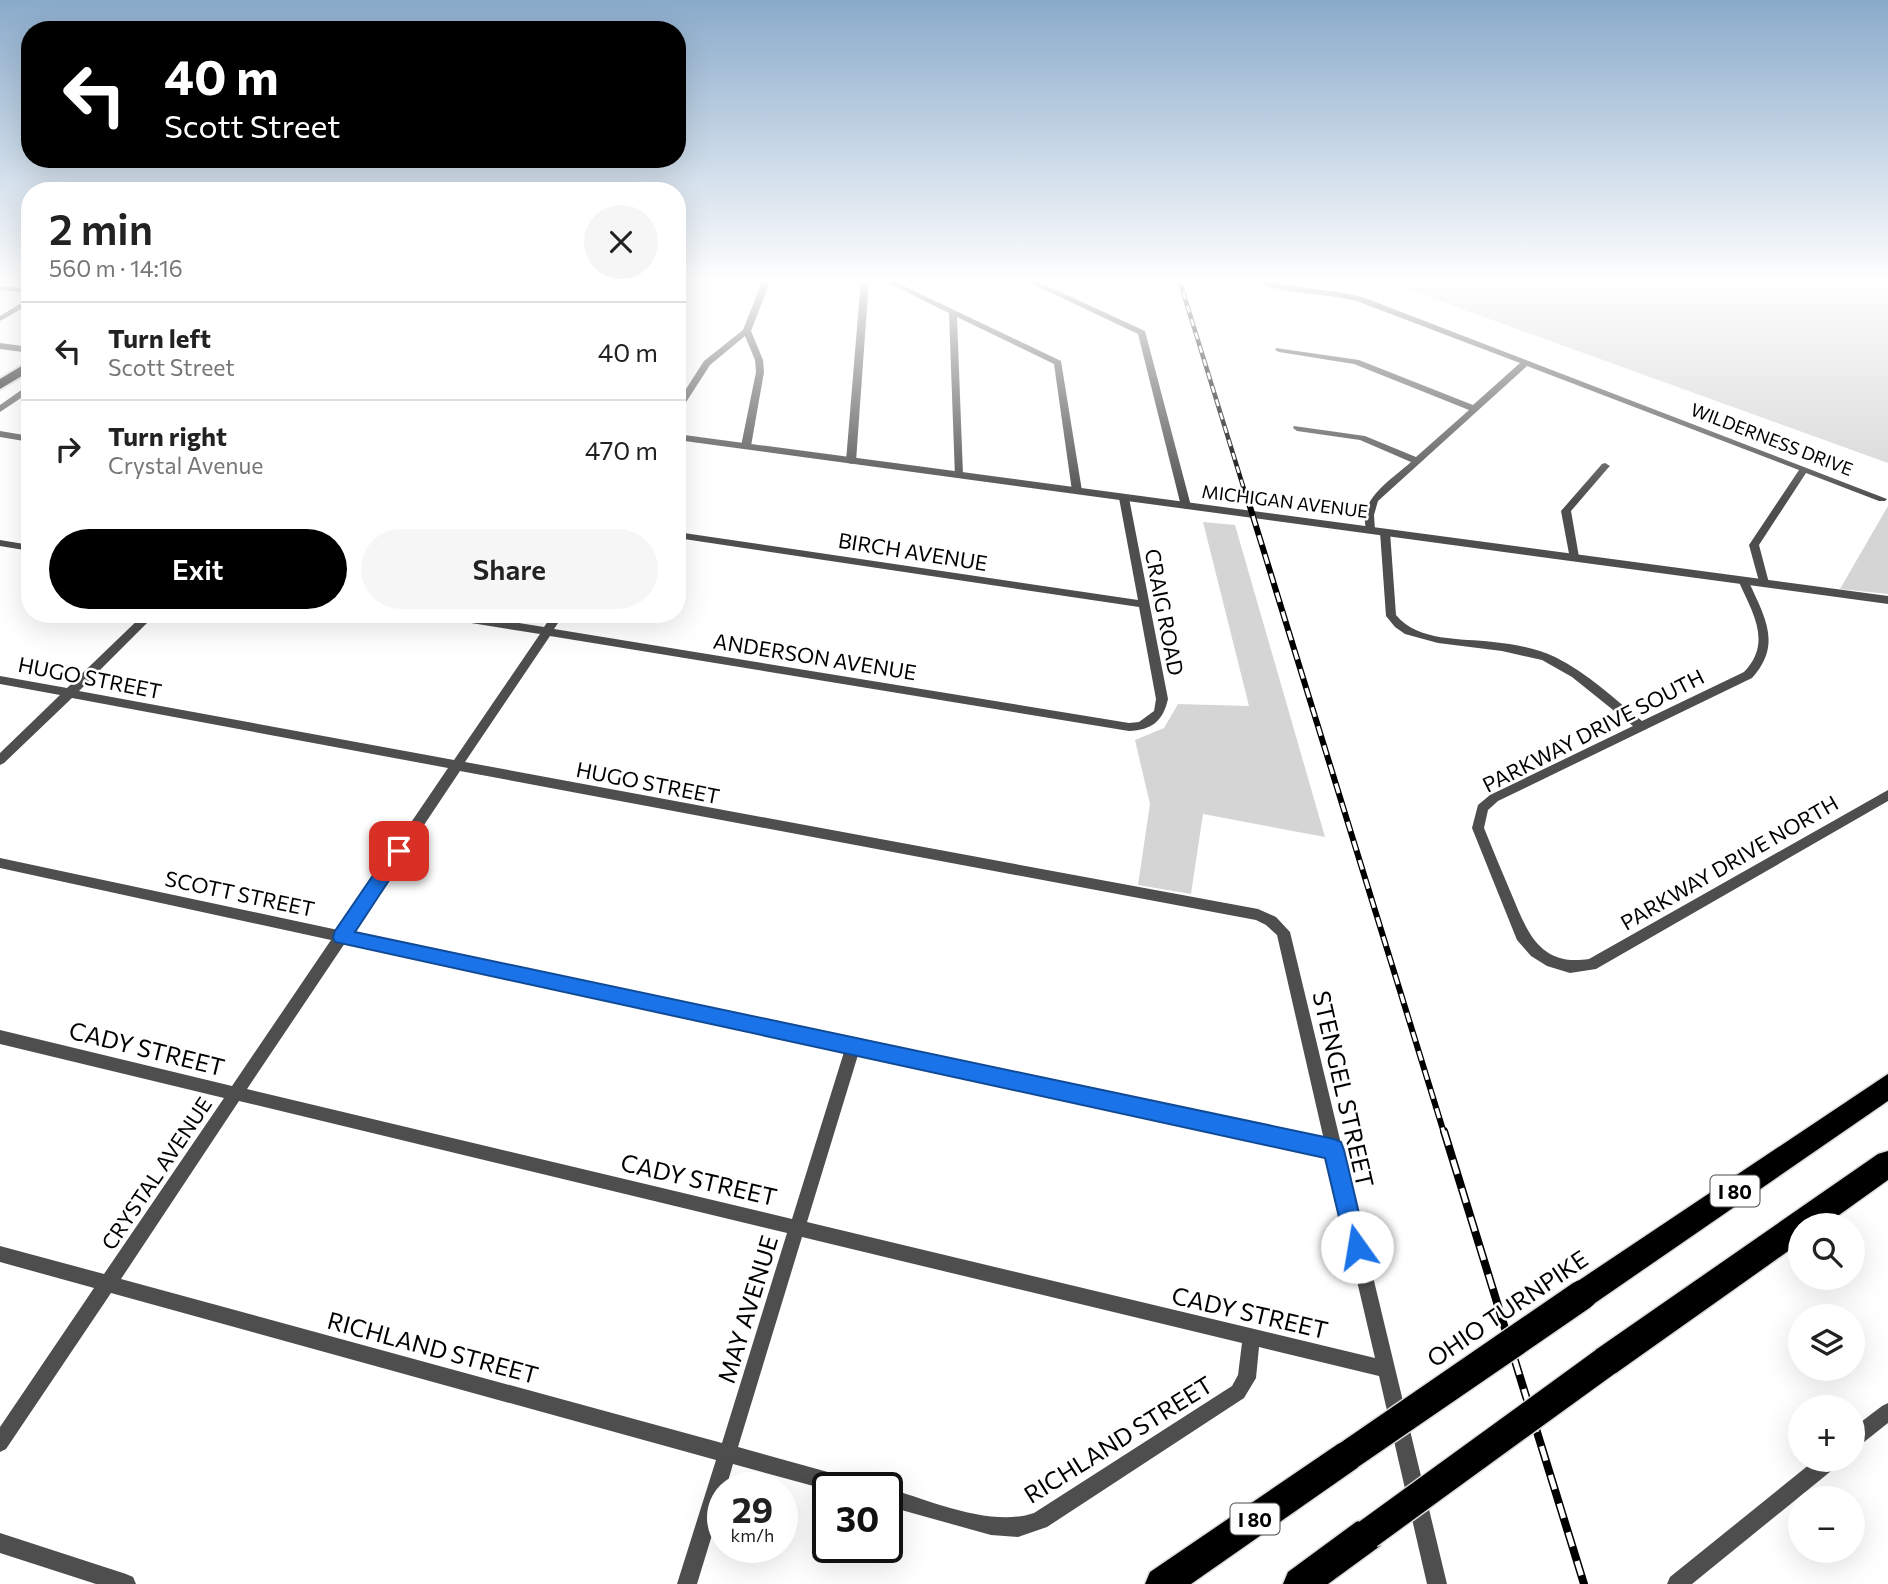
<!DOCTYPE html>
<meta charset="utf-8">
<style>
body{margin:0;font-family:Commissioner,sans-serif;background:#f6f6f6;color:#222;height:100vh;display:flex;flex-direction:column;font-size:26px;white-space:nowrap}
*{box-sizing:border-box;margin:0}
p{font-size:23px;color:#767676}
.icon{flex:none;width:38px;height:38px;fill:none;stroke:currentColor;stroke-width:2;stroke-linecap:round;stroke-linejoin:round}
.map{position:relative;flex:1;overflow:hidden}
.sheet{position:absolute;left:21px;top:182px;width:665px;height:441px;display:flex;flex-direction:column;background:#fff;border-radius:28px;box-shadow:0 7px 28px #0002}
.sheet>*{flex:none}
.banner{position:absolute;left:21px;top:21px;width:665px;height:147px;border-radius:28px;box-shadow:0 7px 28px #0002;background:#000;color:#fff;overflow:hidden}
.fabs{position:absolute;left:1788px;top:1213px;display:grid;gap:14px}
.fabs a{display:grid;place-items:center;width:77px;height:77px;border-radius:50%;background:#fff;box-shadow:0 7px 28px #0002;font-size:35px}
.speed{position:absolute;left:707px;top:1472px;display:flex;gap:14px;font-size:35px;font-weight:700;text-align:center}
.speed>*{display:grid;place-content:center;width:91px;height:91px;border-radius:50%;background:#fff;box-shadow:0 7px 28px #0002;line-height:1}
.speed small{font-size:18px;font-weight:400}
.speed .limit{border:4px solid #111;border-radius:10px;background:#fff;color:#111}
.pin{position:absolute;display:grid;place-items:center;width:60px;height:60px;color:#fff;margin:-30px;border-radius:14px;box-shadow:0 4px 10px #0006}
.me{position:absolute;width:77px;margin:-38px;rotate:347deg;stroke-linejoin:round;filter:drop-shadow(0 0 5px #0008)}
.turn{display:flex;align-items:center;gap:24px;height:147px;padding:0 28px;font-size:32px}
.turn .icon{width:91px;height:91px;stroke-width:2.5}
.turn b{display:block;font-size:49px;line-height:60px}
.round{display:grid;place-items:center;flex:none;width:74px;height:74px;border-radius:37px;background:#f6f6f6}
.head{display:flex;align-items:center;justify-content:space-between;height:119px;padding:0 28px}
h1{font-size:42px;font-weight:600;line-height:52px}
.cta{display:flex;gap:14px;margin-top:auto;padding:14px 28px}
.cta a{flex:1;height:80px;border-radius:42px;background:#000;color:#fff;font-size:28px;font-weight:600;line-height:80px;text-align:center}
.cta a+a{background:#f6f6f6;color:#222}
ul{padding:0;list-style:none}
li{display:flex;align-items:center;gap:21px;height:98px;padding:0 28px;border-top:2px solid #e0e0e0}
li div{flex:1}
li b{display:block;font-size:26px}
li em{font-style:normal}
.map>svg:first-child{display:block}
.green{fill:#d5d5d5}
.lines{fill:none;stroke-linecap:round;stroke-linejoin:round}
.trunk-casing{stroke:#dbdbdb;stroke-width:4}
.motorway-casing{stroke:#dbdbdb;stroke-width:3}
.minor{fill:#4e4e4e;fill-rule:evenodd}
.tertiary{fill:#4e4e4e;fill-rule:evenodd}
.trunk{fill:#000;fill-rule:evenodd}
.motorway{fill:#000;fill-rule:evenodd}
.rail-far2-casing{stroke:#000;stroke-width:4.5}
.rail-far1-casing{stroke:#000;stroke-width:6}
.rail-casing{stroke:#000;stroke-width:8}
.rail-far2{stroke:#fff;stroke-width:2.5;stroke-dasharray:7;stroke-linecap:butt}
.rail-far1{stroke:#fff;stroke-width:3.5;stroke-dasharray:10;stroke-linecap:butt}
.rail{stroke:#fff;stroke-width:5;stroke-dasharray:15;stroke-linecap:butt}
.motorway-bridge-casing{stroke:#dbdbdb;stroke-width:33;stroke-linecap:butt}
.motorway-bridge{stroke:#000;stroke-width:30}
.route{fill:#1a73e8;stroke:#114b97;stroke-width:2}
.labels{text-anchor:middle;dominant-baseline:central;stroke-width:5;stroke-linejoin:round;paint-order:stroke}
.far-street-label{font-size:18px;fill:#000;stroke:#fff}
.shield{fill:#fff;stroke:#4c4c4c;stroke-width:2}
.shield-label{font-size:19px;font-weight:bold;fill:#000}
.street-label{font-size:21px;fill:#000;stroke:#fff}
.near-street-label{font-size:24px;fill:#000;stroke:#fff}
</style>
<div class="map">
<svg width="1888" height="1584" viewBox="0 0 1888 1584">
<rect width="100%" height="100%" fill="#fff"/>
<g class="green">
<polygon points="1379,279 1888,279 1888,463"/>
<polygon points="1888,506 1888,594 1840,589"/>
<polygon points="1203,522 1235,525 1325,837 1203,814 1191,894 1138,885 1150,804 1135,740 1164,728 1178,704 1249,706"/>
</g>
<g class="lines">
<g class="trunk-casing">
<polygon id="trunk" points="30,361 30,371 0,389 0,379"/>
</g>
<g class="motorway-casing">
<g id="motorway">
<polygon points="1888,1074 1888,1101 1592,1305 1582,1310 1572,1305 1567,1295 1572,1285"/>
<polygon points="1888,1151 1888,1180 1825,1225 1801,1225 1801,1242 1616,1373 1605,1377 1594,1373 1590,1362 1594,1351 1878,1154"/>
<polygon points="1349,1439 1360,1444 1365,1455 1360,1466 1191,1584 1145,1584 1150,1572 1338,1444"/>
<polygon points="1368,1518 1380,1522 1384,1534 1380,1546 1328,1584 1283,1584 1288,1572 1356,1522"/>
</g>
</g>
<g class="minor">
<polygon points="763,279 771,279 751,331 763,360 764,372 751,446 746,449 741,446 756,372 755,360 745,336 710,365 681,410 677,413 677,403 704,361 743,330"/>
<polygon points="861,279 869,279 856,461 851,464 846,461"/>
<polygon points="880,279 889,279 1061,361 1082,491 1080,493 1077,494 1072,491 1054,364 957,317 963,475 961,477 955,477 949,313"/>
<polygon points="1022,279 1032,279 1145,331 1191,506 1189,508 1186,509 1181,506 1138,334"/>
<path d="M1248,279C1261,278 1274,283 1287,285C1313,289 1339,291 1365,298L1887,499L1885,501H1879L1806,473L1759,545L1769,583L1764,586L1760,585L1749,545L1799,470L1527,366L1378,501L1374,515L1375,530L1370,533L1367,532C1356,500 1390,481 1411,462L1360,440L1297,431L1293,428L1294,426L1365,436L1416,457L1469,410L1354,364L1279,352L1275,350L1276,348L1359,360L1473,405L1520,363L1359,302C1327,292 1276,295 1248,279Z"/>
<polygon points="0,286 30,289 30,293 0,290"/>
<polygon points="30,298 30,304 0,321 0,316"/>
<polygon points="27,386 30,386 30,392 0,412 0,405"/>
<polygon points="0,431 30,436 30,442 0,437"/>
<polygon points="1605,463 1610,466 1608,468 1571,511 1579,557 1578,559 1570,559 1561,511 1602,464"/>
<path d="M1124,495L1129,498L1168,699C1163,721 1152,730 1129,731L550,636L465,762L1258,909L1276,917L1290,932L1447,1584H1427L1379,1376L1259,1347L1256,1378L1244,1398L1047,1527L1018,1537L991,1535L887,1506V1488C929,1500 991,1528 1034,1513L1232,1386L1238,1375L1242,1343L802,1237L738,1447L853,1479L860,1481L862,1488H828V1490L733,1464L726,1488H723V1499L697,1584H677L716,1460L111,1293L6,1449L0,1452V1427L94,1288L0,1262V1246L104,1274L224,1098L0,1044V1030L232,1086L331,940L0,868V858L338,930L448,768L72,698L4,763L0,765V753L60,695L0,684V676L67,688L144,614H156L79,691L454,760L540,634L440,618L435,614H464L544,627L553,614H564L554,629L1129,723L1139,722L1154,711L1156,699L1139,607L677,538V532L1138,600L1119,498ZM460,771L1256,920L1266,925L1277,935L1324,1140L352,933ZM345,943L844,1052L792,1219L247,1089ZM858,1055L1328,1157L1375,1358L807,1222ZM239,1101L787,1233L722,1443L121,1279Z"/>
<path d="M1385,529L1390,532L1396,615C1418,642 1461,638 1493,642C1514,644 1536,648 1555,657C1588,673 1614,699 1642,721L1744,672C1773,642 1752,612 1738,580L1739,578L1743,577L1748,580C1764,616 1783,644 1752,678L1498,801L1488,810L1484,828C1493,850 1502,872 1511,893C1527,931 1539,967 1589,959L1888,790V801L1596,969L1570,973L1547,966L1531,956L1517,940L1472,828L1478,805L1490,795L1633,726L1572,677L1542,660L1502,651L1438,643L1405,634L1395,627L1386,616L1380,532Z"/>
<polygon points="0,540 30,545 30,551 0,546"/>
<polygon points="1888,1403 1888,1423 1859,1446 1853,1449 1853,1428 1882,1406"/>
<polygon points="1815,1460 1838,1460 1836,1467 1692,1584 1667,1584 1670,1577"/>
<polygon points="0,1533 126,1574 133,1577 136,1584 96,1584 0,1553"/>
</g>
<g class="tertiary">
<polygon points="0,343 30,347 30,353 0,349"/>
<polygon points="677,434 1888,596 1888,604 677,440"/>
</g>
<use href="#trunk" class="trunk"/>
<use href="#motorway" class="motorway"/>
<g class="rail-far2-casing">
<polyline id="rail-far2" points="1179,279 1247,499"/>
</g>
<g class="rail-far1-casing">
<polyline id="rail-far1" points="1247,497 1444,1133"/>
</g>
<g class="rail-casing">
<polyline id="rail" points="1444,1131 1584,1584"/>
</g>
<use href="#rail-far2" class="rail-far2"/>
<use href="#rail-far1" class="rail-far1"/>
<use href="#rail" class="rail"/>
<g class="motorway-bridge-casing">
<g id="motorway-bridge">
<polyline points="1349,1455 1582,1295"/>
<polyline points="1368,1534 1605,1362"/>
</g>
</g>
<use href="#motorway-bridge" class="motorway-bridge"/>
</g>
<linearGradient id="sky" x2="0" y2="1"><stop stop-color="#89aaca"/><stop offset="0.56" stop-color="#fff"/><stop offset="1" stop-color="#fff" stop-opacity="0"/></linearGradient>
<rect width="1888" height="501" fill="url(#sky)"/>
<polygon class="route" points="399,844 405,846 407,851 405,856 355,932 1334,1139 1341,1142 1344,1150 1367,1247 1364,1255 1357,1258 1349,1255 1346,1247 1325,1158 335,942 333,937 335,931 393,846"/>
<g class="labels">
<g class="far-street-label">
<text transform="translate(1772 439) rotate(21)">WILDERNESS DRIVE</text>
<text transform="translate(1285 501) rotate(7)">MICHIGAN AVENUE</text>
</g>
<g class="shield">
<rect x="1710.5" y="1175.5" width="49" height="31" rx="5"/>
<rect x="1230.5" y="1503.5" width="49" height="31" rx="5"/>
</g>
<g class="shield-label">
<text x="1735" y="1191">I 80</text>
<text x="1255" y="1519">I 80</text>
</g>
<g class="street-label">
<text transform="translate(913 551) rotate(9)">BIRCH AVENUE</text>
<text transform="translate(1165 612) rotate(79)">CRAIG ROAD</text>
<text transform="translate(815 656) rotate(9)">ANDERSON AVENUE</text>
<text transform="translate(90 677) rotate(11)">HUGO STREET</text>
<text transform="translate(1593 730) rotate(-27)">PARKWAY DRIVE SOUTH</text>
<text transform="translate(648 782) rotate(11)">HUGO STREET</text>
<text transform="translate(1729 862) rotate(-30)">PARKWAY DRIVE NORTH</text>
<text transform="translate(240 893) rotate(12)">SCOTT STREET</text>
<text transform="translate(156 1173) rotate(-56)">CRYSTAL AVENUE</text>
</g>
<g class="near-street-label">
<text transform="translate(147 1048) rotate(14)">CADY STREET</text>
<text transform="translate(1344 1089) rotate(77)">STENGEL STREET</text>
<text transform="translate(699 1179) rotate(13)">CADY STREET</text>
<text transform="translate(1507 1308) rotate(-34)">OHIO TURNPIKE</text>
<text transform="translate(747 1309) rotate(-73)">MAY AVENUE</text>
<text transform="translate(1250 1312) rotate(13)">CADY STREET</text>
<text transform="translate(433 1347) rotate(15)">RICHLAND STREET</text>
<text transform="translate(1118 1439) rotate(-32)">RICHLAND STREET</text>
</g>
</g>
</svg>
<div class="fabs">
<a><svg class="icon" aria-label="search" viewBox="0 0 24 24"><circle cx="10" cy="10" r="6"/><path d="M15 15l6 6"/></svg></a>
<a><svg class="icon" aria-label="layers" viewBox="0 0 24 24"><path d="M12 4l9 5-9 5-9-5zM3 14l9 5 9-5"/></svg></a>
<a>+</a>
<a>−</a>
</div>
<div class="speed"><div>29<small>km/h</small></div><div class="limit">30</div></div>
<div class="pin" style="left:399px;top:851px;background:#d93025"><svg class="icon" aria-label="arrive" viewBox="0 0 24 24"><path d="M6 21V4h12l-3 4 3 4H6"/></svg></div>
<svg class="me" style="left:1357px;top:1247px" viewBox="-20 -20 40 40"><circle r="19" fill="#fff"/><path d="M0-13L10 11 0 6-10 11z" fill="#1a73e8"/></svg>
<div class="banner">
<div class="turn"><svg class="icon" aria-label="left" viewBox="0 0 24 24"><path d="M17 20v-9H6M10 6l-5 5 5 5"/></svg><div><b>40 m</b>Scott Street</div></div>
</div>
<section class="sheet">
<div class="head"><div><h1>2 min</h1><p>560 m · 14:16</p></div><a class="round"><svg class="icon" aria-label="close" viewBox="0 0 24 24"><path d="M6 6l12 12M18 6L6 18"/></svg></a></div>
<ul>
<li><svg class="icon" aria-label="left" viewBox="0 0 24 24"><path d="M17 20v-9H6M10 6l-5 5 5 5"/></svg><div><b>Turn left</b><p>Scott Street</p></div><em>40 m</em></li>
<li><svg class="icon" aria-label="right" viewBox="0 0 24 24"><path d="M7 20v-9h11M14 6l5 5-5 5"/></svg><div><b>Turn right</b><p>Crystal Avenue</p></div><em>470 m</em></li>
</ul>
<div class="cta"><a>Exit</a><a>Share</a></div>
</section>
</div>
